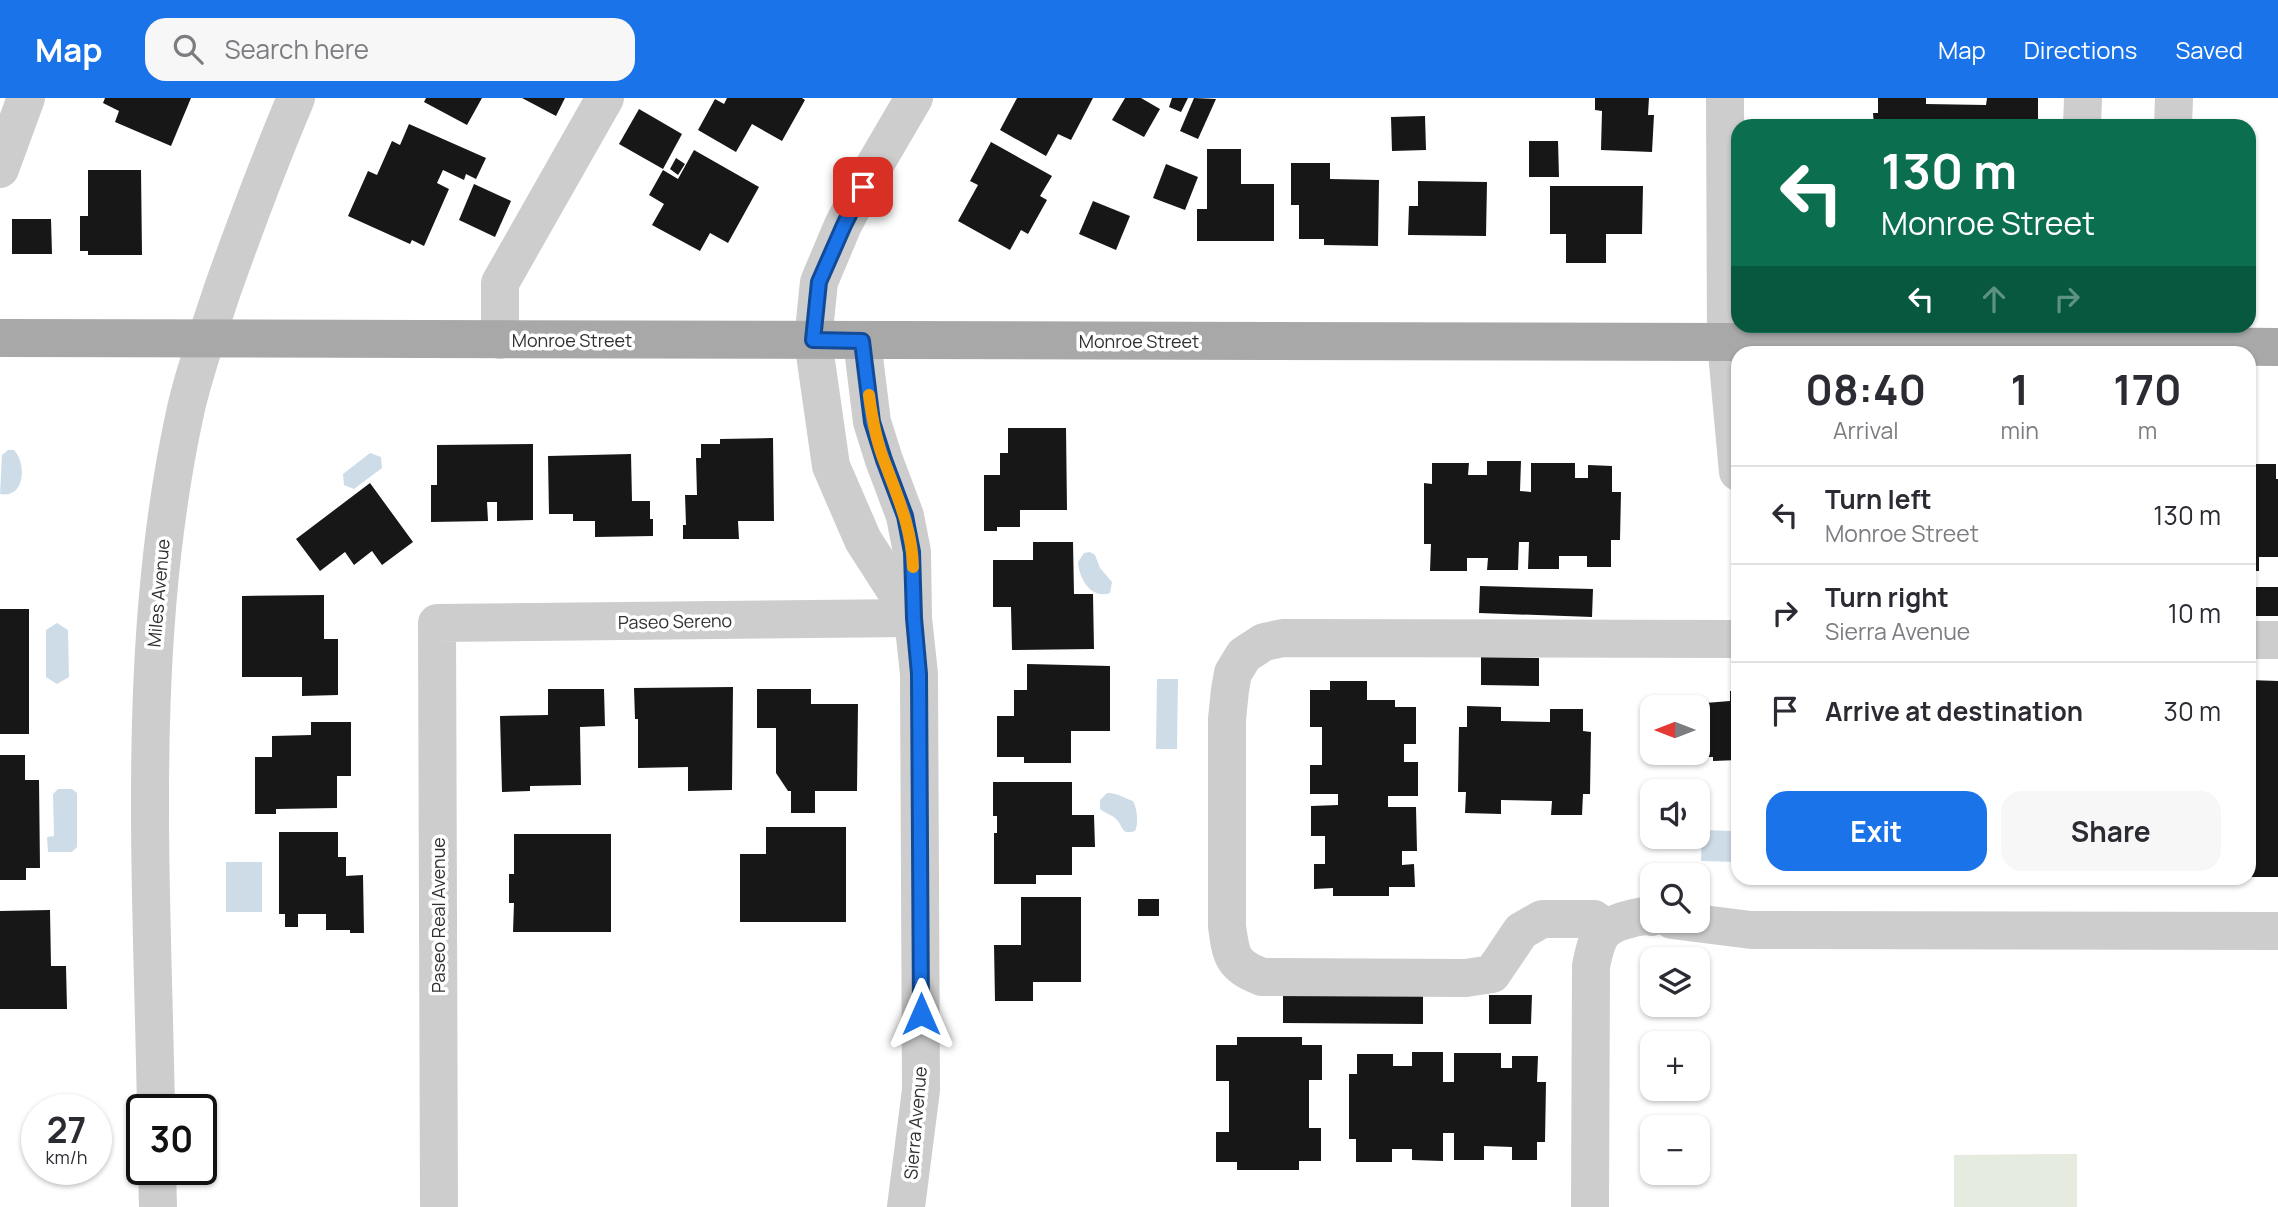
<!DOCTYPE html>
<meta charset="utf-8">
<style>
body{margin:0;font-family:Manrope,sans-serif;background:#f7f7f7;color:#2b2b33;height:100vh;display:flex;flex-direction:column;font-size:26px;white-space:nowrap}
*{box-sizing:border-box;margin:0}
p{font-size:23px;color:#7c7c81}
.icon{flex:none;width:38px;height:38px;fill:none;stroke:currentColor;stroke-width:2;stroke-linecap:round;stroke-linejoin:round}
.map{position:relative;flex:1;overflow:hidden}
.drawer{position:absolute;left:1731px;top:248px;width:525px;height:539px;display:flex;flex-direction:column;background:#fff;border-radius:21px;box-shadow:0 2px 5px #0004}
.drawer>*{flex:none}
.hud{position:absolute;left:1731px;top:21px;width:525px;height:214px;border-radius:21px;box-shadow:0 2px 5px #0004;background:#0b6e4f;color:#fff;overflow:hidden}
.needle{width:46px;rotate:270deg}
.buttons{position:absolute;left:1640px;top:597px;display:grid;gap:14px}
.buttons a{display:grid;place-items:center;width:70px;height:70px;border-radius:14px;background:#fff;box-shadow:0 2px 5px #0004;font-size:35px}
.speed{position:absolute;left:21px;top:996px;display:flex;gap:14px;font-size:35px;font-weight:700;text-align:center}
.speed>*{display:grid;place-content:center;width:91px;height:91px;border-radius:50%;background:#fff;box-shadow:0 2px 5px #0004;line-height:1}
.speed small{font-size:18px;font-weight:400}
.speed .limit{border:4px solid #111;border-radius:10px;background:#fff;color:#111}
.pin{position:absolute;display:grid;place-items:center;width:60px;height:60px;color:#fff;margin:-30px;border-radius:14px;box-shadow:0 4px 10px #0006}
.me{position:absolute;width:77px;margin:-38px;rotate:0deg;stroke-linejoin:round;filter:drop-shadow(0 0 5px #0008)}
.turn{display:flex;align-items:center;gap:24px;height:147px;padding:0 35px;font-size:32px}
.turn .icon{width:91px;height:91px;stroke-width:2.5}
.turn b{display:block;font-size:49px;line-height:60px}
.lanes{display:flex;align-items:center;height:66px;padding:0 35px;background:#0003;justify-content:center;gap:35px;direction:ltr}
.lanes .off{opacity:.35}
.eta{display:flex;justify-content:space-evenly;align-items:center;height:119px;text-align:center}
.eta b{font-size:42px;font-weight:700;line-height:49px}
.button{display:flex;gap:14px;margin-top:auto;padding:14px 35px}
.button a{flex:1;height:80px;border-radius:21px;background:#1a73e8;color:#fff;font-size:28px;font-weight:700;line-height:80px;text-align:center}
.button a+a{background:#f7f7f7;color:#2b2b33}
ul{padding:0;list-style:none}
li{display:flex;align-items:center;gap:21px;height:98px;padding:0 35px;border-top:2px solid #e1e1e2}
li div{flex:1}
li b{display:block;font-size:26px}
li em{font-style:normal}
header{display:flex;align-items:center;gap:42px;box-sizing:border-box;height:98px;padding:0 35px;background:#1a73e8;color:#fff}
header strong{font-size:33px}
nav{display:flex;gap:38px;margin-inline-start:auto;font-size:24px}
.search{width:490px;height:63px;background:#f7f7f7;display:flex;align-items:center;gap:18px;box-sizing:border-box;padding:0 24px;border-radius:21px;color:#7c7c81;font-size:26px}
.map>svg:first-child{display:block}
.green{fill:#e5ebdf}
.water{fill:#cedce8}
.building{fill:#171717}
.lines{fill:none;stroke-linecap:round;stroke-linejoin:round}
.minor{stroke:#cdcdcd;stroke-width:38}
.major{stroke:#a8a8a8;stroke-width:38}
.route-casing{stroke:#114b97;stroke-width:18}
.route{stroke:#1a73e8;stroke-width:12}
.slow{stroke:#f59e0b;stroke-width:12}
.labels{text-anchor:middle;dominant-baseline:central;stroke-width:7;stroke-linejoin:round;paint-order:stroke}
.street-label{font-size:18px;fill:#303030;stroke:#fff}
</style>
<header>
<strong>Map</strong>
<div class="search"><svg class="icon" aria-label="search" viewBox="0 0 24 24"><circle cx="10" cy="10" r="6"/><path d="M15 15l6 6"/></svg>Search here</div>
<nav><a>Map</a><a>Directions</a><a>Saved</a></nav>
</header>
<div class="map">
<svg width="2278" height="1109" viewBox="0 0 2278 1109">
<rect width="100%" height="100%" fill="#fff"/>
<polygon class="green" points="2077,1056 2077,1109 1954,1109 1954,1057"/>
<g class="water">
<path d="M8,352H14C27,366 25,401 0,396L2,357Z"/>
<polygon points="370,355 381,359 382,370 354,391 344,387 343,376"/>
<path d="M1090,454L1095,457L1100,470L1112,484L1110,495C1091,502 1079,480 1078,464L1084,455Z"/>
<polygon points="57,525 68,532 69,579 57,586 46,579 46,532"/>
<polygon points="1157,581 1178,581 1177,651 1156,651"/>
<polygon points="58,691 72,691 77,695 77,749 72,754 48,754 47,739 54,738 53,696"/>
<path d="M1107,695C1115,694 1125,700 1133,703C1137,710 1139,726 1135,733C1121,737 1124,730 1117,722C1113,717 1105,715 1100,711V702Z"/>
<polygon points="1735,719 1738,719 1738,764 1701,763 1702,732 1734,733"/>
<rect x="226" y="764" width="36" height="50"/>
</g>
<g class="building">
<polygon points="105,0 191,0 171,48 115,24 119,13 103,5"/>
<polygon points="426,0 482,0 467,27 424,4"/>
<polygon points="522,0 565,0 556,18"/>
<polygon points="727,0 802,0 805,2 782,43 752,26 736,54 698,32 715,1 724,6"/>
<polygon points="1017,0 1093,0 1071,42 1058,36 1046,58 1000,32"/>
<polygon points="1125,0 1141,0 1160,11 1144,39 1112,22"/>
<polygon points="1172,0 1188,0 1181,14 1169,9"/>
<polygon points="1194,0 1216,1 1198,41 1180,33"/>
<polygon points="1595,0 1649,0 1648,17 1654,17 1652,54 1601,52 1602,13 1595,12"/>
<polygon points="1878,0 1926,0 1926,6 1986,7 1987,0 2038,0 2038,28 1874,28 1873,15 1878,15"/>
<polygon points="639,11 682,36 663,71 619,46"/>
<polygon points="1425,18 1426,52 1392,53 1391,19"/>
<polygon points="409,26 486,60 476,81 466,76 464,82 443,72 437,85 449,91 424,148 412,142 410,146 348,118 368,73 377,77 392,43 400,47"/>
<polygon points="1529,43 1558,43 1559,79 1529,79"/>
<polygon points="991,44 1052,78 1040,98 1047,102 1028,136 1021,132 1010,152 958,123 978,87 970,83"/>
<polygon points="1207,51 1241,51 1241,86 1274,86 1274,143 1197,143 1197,111 1207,111"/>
<polygon points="694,52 759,89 728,145 710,135 700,153 652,127 664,106 649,97 663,72 678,81"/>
<polygon points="676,60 685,66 678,77 670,71"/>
<polygon points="1291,65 1330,65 1330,81 1379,82 1378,148 1324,147 1324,141 1299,141 1299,107 1291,107"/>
<polygon points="1166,66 1198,79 1185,112 1153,100"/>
<polygon points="88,72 141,72 142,157 88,157 88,153 80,153 80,118 88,118"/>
<polygon points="1418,83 1487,84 1486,138 1408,137 1409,108 1418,108"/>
<polygon points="474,86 511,103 495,139 459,122"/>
<polygon points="1550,88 1643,88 1642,136 1606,136 1606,165 1566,165 1566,136 1550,136"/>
<polygon points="1093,103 1130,118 1116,152 1079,136"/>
<polygon points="12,121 51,121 52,156 12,156"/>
<polygon points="1008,330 1066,330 1067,412 1020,412 1020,429 997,429 997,433 984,433 984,377 1000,377 1000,355 1008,355"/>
<polygon points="773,340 774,423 738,423 739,441 683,441 683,427 686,427 685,397 697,397 696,360 701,360 701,346 720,346 720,341"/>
<polygon points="533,346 533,422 497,423 497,404 487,404 488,423 431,424 431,387 437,387 437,347"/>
<polygon points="631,356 632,403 650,403 650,421 653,421 653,438 595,439 595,423 573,423 573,416 549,416 548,358"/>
<polygon points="1487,363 1521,363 1520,393 1531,394 1531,365 1575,365 1575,380 1588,380 1588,367 1612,368 1612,394 1621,394 1620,442 1611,442 1611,469 1587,469 1587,458 1559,458 1559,471 1528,471 1529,444 1519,444 1518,472 1487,472 1488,460 1467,460 1467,473 1430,473 1431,446 1424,446 1424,385 1432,386 1432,365 1469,365 1468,377 1487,377"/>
<polygon points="2249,366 2276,366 2276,381 2278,381 2278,459 2259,459 2259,473 2249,473"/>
<polygon points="370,385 413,444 382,467 372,453 354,467 345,454 320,473 296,441"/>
<polygon points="1033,444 1073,444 1074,496 1093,496 1094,551 1012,552 1011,509 993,509 993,462 1033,462"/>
<polygon points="1480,488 1593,491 1592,519 1479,515"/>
<rect x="2249" y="489" width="29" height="29"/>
<polygon points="324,497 324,541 338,541 338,597 302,598 302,579 242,579 242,498"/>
<rect x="0" y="511" width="29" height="125"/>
<polygon points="1481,559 1539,560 1539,588 1481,587"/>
<polygon points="1027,566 1110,568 1110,633 1071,633 1071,665 1024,665 1024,659 997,659 997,618 1014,618 1014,592 1027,592"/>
<polygon points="2249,582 2278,583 2278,779 2249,779"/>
<polygon points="1330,583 1367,583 1367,602 1395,602 1395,609 1416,609 1416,646 1404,646 1404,664 1418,664 1418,698 1388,698 1388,709 1416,709 1417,753 1402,753 1402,767 1414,766 1415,789 1389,789 1389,798 1333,798 1333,790 1314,791 1314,766 1325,766 1325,738 1311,738 1311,708 1338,707 1338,696 1310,696 1310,667 1322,667 1322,629 1310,629 1310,592 1330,592"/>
<polygon points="733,589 732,692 688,693 688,669 638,670 638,621 635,621 634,590"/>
<polygon points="548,591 604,591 605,628 580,629 581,687 530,688 530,693 502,694 500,618 548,617"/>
<polygon points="757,591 811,591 811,606 858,606 857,693 815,693 815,715 791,715 791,693 788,693 776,675 776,630 757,630"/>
<polygon points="1730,593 1738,593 1738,662 1713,663 1713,659 1694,659 1694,654 1698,654 1698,609 1693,609 1693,606 1730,603"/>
<polygon points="1467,608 1501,609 1501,623 1550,624 1550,611 1583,611 1583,633 1591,634 1590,696 1583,696 1582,717 1551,717 1552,703 1501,702 1501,716 1465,715 1466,694 1458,694 1459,629 1467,629"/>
<polygon points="311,624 351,624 351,678 337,678 337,710 276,711 276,716 255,716 255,659 272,659 272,638 311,637"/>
<polygon points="0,657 25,657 25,682 39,682 40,770 26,770 26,782 0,782"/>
<polygon points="993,684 1072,684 1072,717 1094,717 1095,749 1072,749 1072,777 1036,777 1036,786 994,786 994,735 997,735 997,718 993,718"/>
<polygon points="766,729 846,729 846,824 740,824 740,756 766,756"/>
<polygon points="279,734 338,734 338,759 346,759 346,778 363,777 364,835 350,835 350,832 326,832 326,816 298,816 298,829 285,829 285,816 279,816"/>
<polygon points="514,736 611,736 611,834 513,834 514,805 509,805 509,776 514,776"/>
<polygon points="1021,799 1081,799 1081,884 1033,884 1033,903 995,903 994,847 1021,847"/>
<rect x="1138" y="801" width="21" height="17"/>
<polygon points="50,812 51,868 66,868 67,911 0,911 0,813"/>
<polygon points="1283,897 1423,898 1423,926 1283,925"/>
<polygon points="1489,897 1532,897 1531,926 1489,926"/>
<polygon points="1237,939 1302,939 1302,947 1322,947 1322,982 1309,982 1309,1030 1321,1030 1321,1063 1299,1063 1299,1072 1237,1072 1237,1064 1216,1064 1216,1034 1229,1034 1229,983 1216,983 1216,947 1237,947"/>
<polygon points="1412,954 1443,954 1443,984 1454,984 1454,955 1501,955 1501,970 1512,970 1512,958 1538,958 1537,984 1546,984 1545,1044 1537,1044 1537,1062 1512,1062 1512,1049 1484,1048 1484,1062 1454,1062 1454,1035 1443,1035 1443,1063 1412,1062 1412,1051 1392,1051 1392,1064 1356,1064 1356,1041 1349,1041 1349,976 1357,976 1357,956 1393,956 1393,968 1412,968"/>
</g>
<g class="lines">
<g class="minor">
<polyline points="1725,0 1726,244 1738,374"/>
<polyline points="2082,28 2083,0"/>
<polyline points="2173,28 2174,0"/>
<polyline points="0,71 26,0"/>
<polyline points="500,242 500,185 605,0"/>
<polyline points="862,243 872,324 884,362 905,418 912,454 913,520 919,576 921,992 906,1109"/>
<polyline points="913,520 863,442 831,368 813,242 819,184 843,127 873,70 914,0"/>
<polyline points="2249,542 2278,542"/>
<polyline points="1672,822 1751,832 2278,833"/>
<path d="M1607,830L1594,821H1542L1521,833L1492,876L1466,880L1262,879C1232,867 1231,859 1227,828V621L1230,592L1233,575L1244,557L1264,544L1283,540L1738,541"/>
<path d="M156,1012C152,777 135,545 185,315C194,273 209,233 222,193C245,128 269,64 296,0"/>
<polyline points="157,1071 158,1109"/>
<polyline points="439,1109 437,525 913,520"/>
<path d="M1590,1109L1591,868C1597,839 1600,828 1630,821C1638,819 1644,817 1652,819"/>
</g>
<polyline class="major" points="0,240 1726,244 2278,249"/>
</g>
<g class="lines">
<g class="route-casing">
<polyline id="route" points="863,89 844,127 819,184 813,242 862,243 872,324 884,362 905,418 912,454 914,520 919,576 921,916"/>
</g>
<use href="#route" class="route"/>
<path class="slow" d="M869,297C872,320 876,343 885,365C898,400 912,431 913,469"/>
</g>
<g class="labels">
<g class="street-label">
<text x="572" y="242">Monroe Street</text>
<text x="1139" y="243">Monroe Street</text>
<text transform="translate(158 495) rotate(-85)">Miles Avenue</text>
<text transform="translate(675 523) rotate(-1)">Paseo Sereno</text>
<text transform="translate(438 817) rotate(-90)">Paseo Real Avenue</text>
<text transform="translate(915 1025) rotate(-85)">Sierra Avenue</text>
</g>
</g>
</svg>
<div class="buttons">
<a><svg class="needle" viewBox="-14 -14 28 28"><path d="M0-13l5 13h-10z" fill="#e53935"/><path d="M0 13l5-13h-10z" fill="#7c7c81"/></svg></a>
<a><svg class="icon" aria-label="sound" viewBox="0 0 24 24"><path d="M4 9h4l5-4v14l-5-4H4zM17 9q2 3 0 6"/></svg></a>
<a><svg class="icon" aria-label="search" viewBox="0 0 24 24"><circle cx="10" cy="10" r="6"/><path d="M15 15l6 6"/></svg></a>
<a><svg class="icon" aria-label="layers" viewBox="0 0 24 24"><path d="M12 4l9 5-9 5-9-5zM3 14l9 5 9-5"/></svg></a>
<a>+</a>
<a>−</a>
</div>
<div class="speed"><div>27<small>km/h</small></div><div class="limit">30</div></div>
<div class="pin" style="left:863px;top:89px;background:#d93025"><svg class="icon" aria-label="arrive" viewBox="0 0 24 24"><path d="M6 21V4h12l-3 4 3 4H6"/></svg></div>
<svg class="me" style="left:921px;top:916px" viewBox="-20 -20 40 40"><path d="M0-17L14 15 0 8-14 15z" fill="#1a73e8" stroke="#fff" stroke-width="4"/></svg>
<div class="hud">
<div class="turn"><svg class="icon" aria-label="left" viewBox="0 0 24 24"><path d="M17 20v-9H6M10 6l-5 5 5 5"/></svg><div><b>130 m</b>Monroe Street</div></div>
<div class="lanes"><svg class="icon" aria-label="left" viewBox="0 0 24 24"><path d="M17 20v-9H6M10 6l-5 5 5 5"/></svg><svg class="icon off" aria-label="ahead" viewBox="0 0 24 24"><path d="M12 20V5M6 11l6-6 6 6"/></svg><svg class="icon off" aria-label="right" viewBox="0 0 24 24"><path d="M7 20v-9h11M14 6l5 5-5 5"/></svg></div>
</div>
<section class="drawer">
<div class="eta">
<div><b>08:40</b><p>Arrival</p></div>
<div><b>1</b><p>min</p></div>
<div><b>170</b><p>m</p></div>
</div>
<ul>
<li><svg class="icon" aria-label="left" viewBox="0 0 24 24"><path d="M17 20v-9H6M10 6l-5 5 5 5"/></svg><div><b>Turn left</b><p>Monroe Street</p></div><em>130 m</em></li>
<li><svg class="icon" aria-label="right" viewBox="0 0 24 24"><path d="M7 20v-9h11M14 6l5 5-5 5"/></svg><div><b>Turn right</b><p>Sierra Avenue</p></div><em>10 m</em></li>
<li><svg class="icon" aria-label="arrive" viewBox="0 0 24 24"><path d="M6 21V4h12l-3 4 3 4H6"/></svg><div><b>Arrive at destination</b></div><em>30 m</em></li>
</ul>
<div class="button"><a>Exit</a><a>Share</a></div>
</section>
</div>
